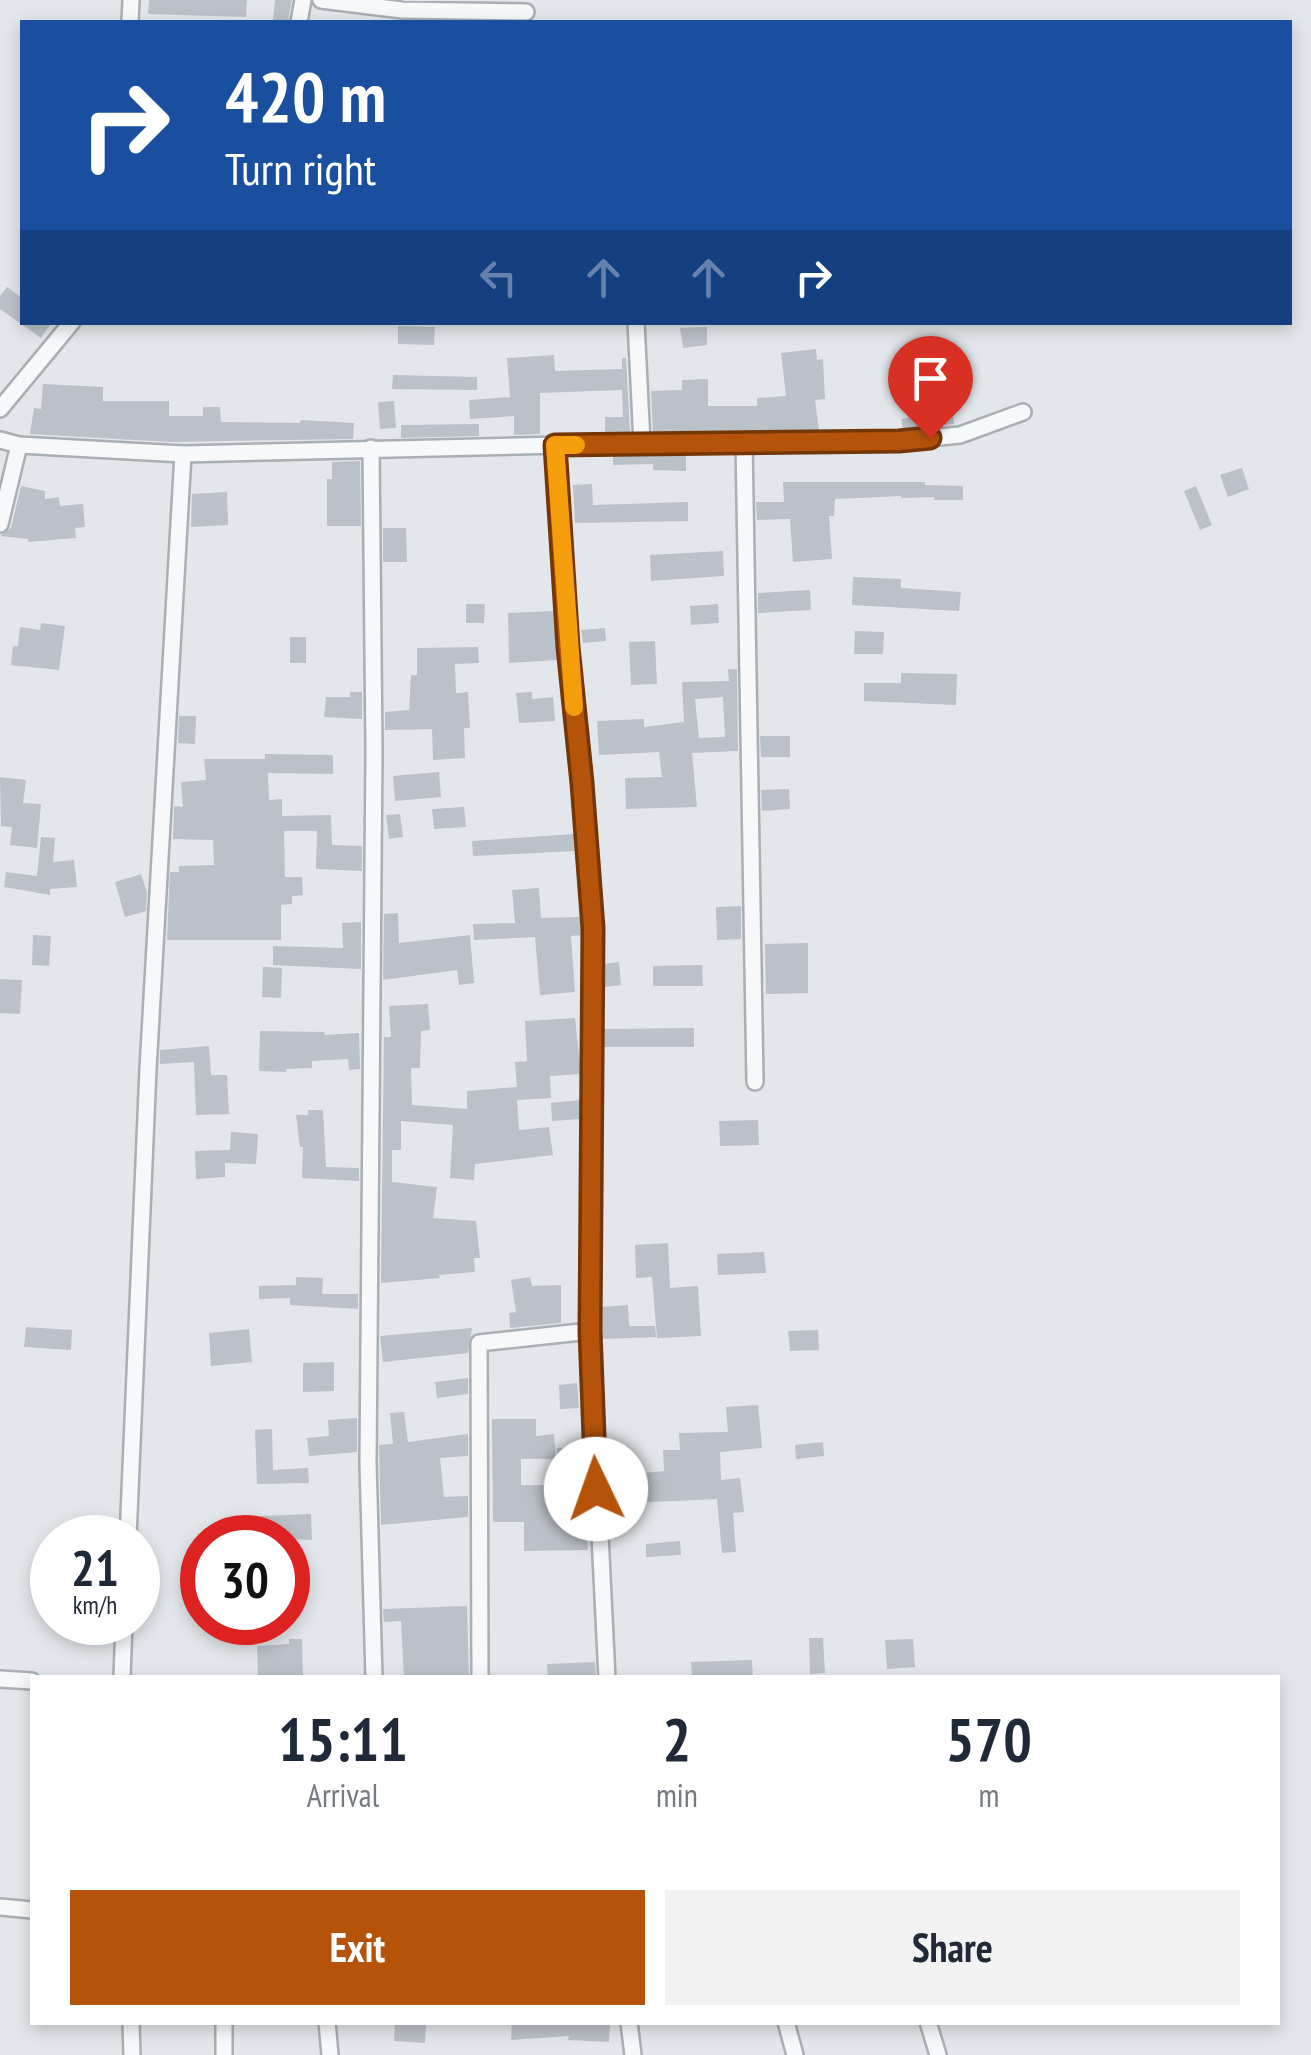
<!DOCTYPE html>
<style>
body{margin:0;font-family:"PT Sans Narrow",sans-serif;background:#f2f2f3;color:#1f2937;height:100vh;display:flex;flex-direction:column;font-size:38px;white-space:nowrap}
*{box-sizing:border-box;margin:0}
p{font-size:32px;color:#747a83}
.icon{flex:none;width:55px;height:55px;fill:none;stroke:currentColor;stroke-width:2;stroke-linecap:round;stroke-linejoin:round}
.map{position:relative;flex:1;overflow:hidden}
.details{position:absolute;left:30px;top:1675px;width:1250px;height:350px;display:flex;flex-direction:column;background:#fff;border-radius:0px;box-shadow:0 5px 15px #0003}
.details>*{flex:none}
.hud{position:absolute;left:20px;top:20px;width:1272px;height:305px;border-radius:0px;box-shadow:0 5px 15px #0003;background:#1a4fa0;color:#fff;overflow:hidden}
.speed{position:absolute;left:30px;top:1515px;display:flex;gap:20px;font-size:50px;font-weight:700;text-align:center}
.speed>*{display:grid;place-content:center;width:130px;height:130px;border-radius:50%;background:#fff;box-shadow:0 5px 15px #0003;line-height:1}
.speed small{font-size:25px;font-weight:400}
.speed .limit{border:15px solid #d22;background:#fff;color:#111}
.pin{position:absolute;display:grid;place-items:center;width:85px;height:85px;color:#fff;margin:-102px -42px;border-radius:50% 50% 50% 0;rotate:-45deg;box-shadow:0 0 10px #0007}
.pin .icon{rotate:45deg}
.me{position:absolute;width:110px;margin:-55px;rotate:357deg;stroke-linejoin:round;filter:drop-shadow(0 0 8px #0008)}
.turn{display:flex;align-items:center;gap:35px;height:210px;padding:0 40px;font-size:45px}
.turn .icon{width:130px;height:130px;stroke-width:2.5}
.turn b{display:block;font-size:70px;line-height:85px}
.lanes{display:flex;align-items:center;height:95px;padding:0 40px;background:#0003;justify-content:center;gap:50px;direction:ltr}
.lanes .off{opacity:.35}
.eta{display:flex;justify-content:space-evenly;align-items:center;height:170px;text-align:center}
.eta b{font-size:60px;font-weight:600;line-height:70px}
.action{display:flex;gap:20px;margin-top:auto;padding:20px 40px}
.action a{flex:1;height:115px;border-radius:0px;background:#b45309;color:#fff;font-size:40px;font-weight:600;line-height:115px;text-align:center}
.action a+a{background:#f2f2f3;color:#1f2937}
.map>svg:first-child{display:block}
.building{fill:#bbc1c8;fill-rule:evenodd}
.lines{fill:none;stroke-linecap:round;stroke-linejoin:round}
.minor-casing{stroke:#a8afb5;stroke-width:20}
.minor{stroke:#f6f8f9;stroke-width:15}
.route-casing{stroke:#753606;stroke-width:25}
.route{stroke:#b45309;stroke-width:18}
.slow{stroke:#f59e0b;stroke-width:18}
</style>
<div class="map">
<svg width="1311" height="2055" viewBox="0 0 1311 2055">
<rect width="100%" height="100%" fill="#e3e7eb"/>
<g class="building">
<polygon points="149,0 247,0 246,17 148,14"/>
<polygon points="275,0 292,0 288,21 273,20"/>
<polygon points="7,287 22,298 22,322 52,322 41,338 0,309 0,296"/>
<polygon points="398,326 435,327 434,345 398,344"/>
<polygon points="707,327 707,345 683,348 680,328"/>
<polygon points="816,349 817,360 823,359 825,399 815,400 819,430 653,432 651,391 682,390 682,380 708,379 708,406 757,406 757,398 786,396 781,353"/>
<polygon points="925,353 933,371 896,379 894,366"/>
<polygon points="554,355 555,371 622,369 622,358 626,358 630,432 605,433 605,417 623,417 622,390 540,393 540,434 514,435 514,416 470,419 469,400 510,397 507,358"/>
<polygon points="393,375 477,377 477,390 392,389"/>
<polygon points="43,384 103,387 103,401 169,401 169,416 203,416 203,407 220,407 221,422 300,423 301,420 354,423 353,439 170,442 30,434 34,408 41,409"/>
<polygon points="394,401 396,428 380,429 378,402"/>
<polygon points="952,410 954,424 903,429 901,419"/>
<polygon points="479,424 479,436 401,438 401,425"/>
<polygon points="686,454 686,471 653,470 653,464 613,465 613,455"/>
<polygon points="360,461 361,526 327,526 327,479 332,479 332,462"/>
<polygon points="1242,468 1249,489 1228,497 1220,475"/>
<polygon points="783,482 925,482 925,485 963,486 963,500 934,500 934,497 901,498 901,496 835,499 834,516 829,516 832,559 793,562 790,519 757,520 756,502 784,502"/>
<polygon points="592,484 593,505 688,502 688,521 575,523 573,485"/>
<polygon points="21,486 45,491 45,499 59,497 60,506 83,504 85,527 75,528 76,538 28,542 28,539 0,536 11,528"/>
<polygon points="1196,486 1212,525 1200,530 1184,491"/>
<polygon points="227,492 228,525 191,527 192,494"/>
<polygon points="383,528 406,528 407,562 383,562"/>
<polygon points="723,551 724,576 651,581 650,555"/>
<polygon points="853,577 901,579 901,588 961,592 959,611 852,605"/>
<polygon points="810,590 811,610 758,613 758,593"/>
<polygon points="466,604 485,604 484,623 466,623"/>
<polygon points="718,604 719,623 691,625 690,606"/>
<polygon points="553,611 558,660 509,663 508,613"/>
<polygon points="41,623 65,626 59,670 11,665 13,646 18,646 20,627 40,630"/>
<polygon points="605,628 606,641 583,643 581,630"/>
<polygon points="855,631 884,632 883,654 854,654"/>
<rect x="290" y="637" width="16" height="26"/>
<polygon points="655,641 657,684 631,685 629,642"/>
<polygon points="478,647 479,663 455,664 456,693 468,692 470,728 464,728 465,758 433,760 432,729 385,730 385,712 409,710 411,675 417,675 417,648"/>
<path d="M728,669H737L738,751L692,753L697,807L626,809L625,778L662,777L659,752L599,755L597,721L644,719V727L684,722L682,682L729,681ZM723,697L725,737L699,738L695,699Z"/>
<polygon points="901,673 957,674 956,705 864,701 864,683 901,683"/>
<polygon points="350,692 362,692 362,719 324,717 326,697 350,697"/>
<polygon points="532,692 532,699 553,697 555,721 519,723 516,693"/>
<polygon points="179,716 196,716 195,744 178,743"/>
<polygon points="760,736 790,736 790,757 761,757"/>
<polygon points="265,754 333,755 333,774 268,773 269,800 282,799 282,816 331,815 332,845 362,846 362,871 316,869 317,831 284,831 285,877 302,877 303,895 292,896 292,904 281,905 281,940 167,940 170,872 179,872 179,866 214,865 213,840 173,839 174,806 183,807 181,782 206,780 204,759 265,759"/>
<polygon points="439,772 441,797 395,801 393,776"/>
<polygon points="0,777 26,780 23,803 41,804 37,848 10,845 12,827 1,826"/>
<polygon points="789,789 790,809 762,811 761,790"/>
<polygon points="464,807 466,827 434,829 432,809"/>
<polygon points="400,814 403,837 389,839 386,815"/>
<polygon points="575,834 576,851 473,856 472,841"/>
<polygon points="41,837 55,838 53,862 74,860 77,887 50,889 50,895 4,887 6,872 37,876"/>
<polygon points="141,874 147,893 146,911 125,917 115,882"/>
<polygon points="539,888 541,918 581,917 582,935 571,936 575,992 540,995 535,937 474,940 473,924 515,923 512,890"/>
<polygon points="741,906 741,939 717,940 716,907"/>
<polygon points="398,913 399,943 470,935 474,983 459,985 457,970 383,980 384,914"/>
<polygon points="361,922 361,969 273,965 273,946 343,948 342,923"/>
<polygon points="33,935 51,936 49,966 32,965"/>
<polygon points="808,943 808,993 766,994 765,944"/>
<polygon points="619,962 621,985 604,987 604,964"/>
<polygon points="702,965 703,986 653,986 653,966"/>
<polygon points="263,967 282,968 281,998 262,997"/>
<polygon points="0,979 22,980 20,1014 0,1013"/>
<polygon points="428,1004 430,1030 421,1031 420,1068 411,1068 412,1105 467,1109 467,1091 517,1087 515,1062 527,1061 525,1021 575,1018 581,1074 550,1076 551,1098 517,1100 519,1130 549,1127 553,1155 475,1164 474,1180 450,1178 453,1125 401,1121 401,1150 392,1150 392,1182 437,1187 433,1218 476,1221 480,1258 474,1258 475,1272 439,1275 440,1278 381,1283 384,1037 391,1037 389,1006"/>
<polygon points="694,1028 694,1047 603,1047 604,1029"/>
<polygon points="260,1031 324,1032 325,1035 359,1033 360,1069 349,1070 348,1059 312,1061 312,1068 286,1069 286,1072 259,1071"/>
<polygon points="209,1046 211,1075 227,1075 229,1114 196,1115 194,1062 160,1064 160,1050"/>
<polygon points="580,1100 580,1119 552,1121 551,1103"/>
<polygon points="308,1110 323,1110 326,1167 359,1168 359,1181 302,1178 303,1147 300,1147 296,1115 308,1115"/>
<polygon points="758,1120 759,1145 720,1146 719,1121"/>
<polygon points="231,1132 258,1134 256,1164 225,1163 225,1177 196,1179 195,1151 230,1150"/>
<polygon points="668,1243 670,1288 698,1286 701,1336 657,1338 652,1277 636,1278 635,1245"/>
<polygon points="764,1252 766,1273 718,1275 717,1254"/>
<polygon points="296,1277 323,1278 322,1294 358,1294 358,1309 290,1305 290,1298 259,1299 259,1286 296,1285"/>
<polygon points="530,1277 532,1286 561,1285 561,1323 510,1328 509,1313 516,1312 511,1280"/>
<polygon points="628,1305 629,1326 655,1326 656,1337 602,1339 601,1307"/>
<polygon points="26,1327 72,1330 71,1350 24,1347"/>
<polygon points="472,1328 468,1353 383,1362 380,1336"/>
<polygon points="249,1329 252,1362 211,1366 209,1333"/>
<polygon points="818,1330 819,1350 790,1351 788,1331"/>
<polygon points="334,1362 334,1391 303,1392 303,1363"/>
<polygon points="468,1378 468,1394 437,1398 435,1382"/>
<polygon points="577,1383 579,1408 560,1409 559,1385"/>
<polygon points="758,1405 762,1448 720,1452 721,1480 740,1478 744,1512 733,1513 736,1552 722,1553 717,1499 612,1504 609,1476 664,1471 663,1450 680,1450 679,1433 728,1432 726,1407"/>
<polygon points="404,1412 408,1442 468,1434 468,1456 440,1458 444,1497 468,1496 468,1517 381,1525 379,1445 393,1444 390,1413"/>
<polygon points="357,1418 357,1452 309,1456 307,1438 329,1436 328,1420"/>
<polygon points="492,1419 536,1419 536,1436 554,1434 556,1459 521,1459 521,1485 558,1485 557,1448 584,1448 588,1550 524,1551 524,1522 493,1522"/>
<polygon points="272,1429 273,1470 308,1468 309,1483 257,1484 255,1430"/>
<polygon points="823,1442 824,1456 796,1459 795,1445"/>
<polygon points="311,1514 312,1540 262,1538 261,1516"/>
<polygon points="680,1541 681,1555 646,1557 646,1544"/>
<polygon points="467,1606 469,1678 404,1678 401,1621 384,1622 383,1609"/>
<polygon points="809,1638 823,1638 825,1673 810,1674"/>
<polygon points="289,1639 302,1639 303,1678 258,1678 257,1646 289,1644"/>
<polygon points="913,1639 915,1667 887,1669 885,1640"/>
<polygon points="752,1660 753,1678 692,1678 691,1662"/>
<polygon points="595,1662 596,1678 548,1678 547,1664"/>
<polygon points="395,2022 426,2022 425,2043 394,2041"/>
<polygon points="512,2022 610,2022 609,2042 568,2040 569,2036 511,2040"/>
</g>
<g class="lines">
<g class="minor-casing">
<g id="minor">
<polyline points="321,0 402,10 526,12"/>
<polyline points="130,22 131,0"/>
<polyline points="299,22 303,0"/>
<polyline points="636,322 642,443"/>
<polyline points="0,409 72,322"/>
<polyline points="0,440 19,445 183,454 642,443 899,441 960,435 1023,412"/>
<polyline points="744,442 755,1082"/>
<polyline points="555,445 568,647 583,783 593,928 590,1331 607,1678"/>
<polyline points="371,448 374,751 368,1463 374,1678"/>
<polyline points="0,524 19,445"/>
<polyline points="128,1538 148,1069 183,454"/>
<polyline points="122,1678 124,1622"/>
<polyline points="480,1678 479,1343 590,1331"/>
<polyline points="0,1679 32,1681"/>
<polyline points="0,1907 32,1910"/>
<polyline points="131,2022 132,2055"/>
<polyline points="224,2022 224,2055"/>
<polyline points="327,2022 330,2055"/>
<polyline points="629,2022 633,2055"/>
<polyline points="786,2022 795,2055"/>
<polyline points="928,2022 938,2055"/>
</g>
</g>
<use href="#minor" class="minor"/>
</g>
<g class="lines">
<g class="route-casing">
<polyline id="route" points="596,1489 590,1331 593,928 582,783 568,647 555,445 899,441 930,438"/>
</g>
<use href="#route" class="route"/>
<polyline class="slow" points="574,707 555,445 576,445"/>
</g>
</svg>
<div class="speed"><div>21<small>km/h</small></div><div class="limit">30</div></div>
<div class="pin" style="left:930px;top:438px;background:#d93025"><svg class="icon" aria-label="arrive" viewBox="0 0 24 24"><path d="M6 21V4h12l-3 4 3 4H6"/></svg></div>
<svg class="me" style="left:596px;top:1489px" viewBox="-20 -20 40 40"><circle r="19" fill="#fff"/><path d="M0-13L10 11 0 6-10 11z" fill="#b45309"/></svg>
<div class="hud">
<div class="turn"><svg class="icon" aria-label="right" viewBox="0 0 24 24"><path d="M7 20v-9h11M14 6l5 5-5 5"/></svg><div><b>420 m</b>Turn right</div></div>
<div class="lanes"><svg class="icon off" aria-label="left" viewBox="0 0 24 24"><path d="M17 20v-9H6M10 6l-5 5 5 5"/></svg><svg class="icon off" aria-label="ahead" viewBox="0 0 24 24"><path d="M12 20V5M6 11l6-6 6 6"/></svg><svg class="icon off" aria-label="ahead" viewBox="0 0 24 24"><path d="M12 20V5M6 11l6-6 6 6"/></svg><svg class="icon" aria-label="right" viewBox="0 0 24 24"><path d="M7 20v-9h11M14 6l5 5-5 5"/></svg></div>
</div>
<section class="details">
<div class="eta">
<div><b>15:11</b><p>Arrival</p></div>
<div><b>2</b><p>min</p></div>
<div><b>570</b><p>m</p></div>
</div>
<div class="action"><a>Exit</a><a>Share</a></div>
</section>
</div>
